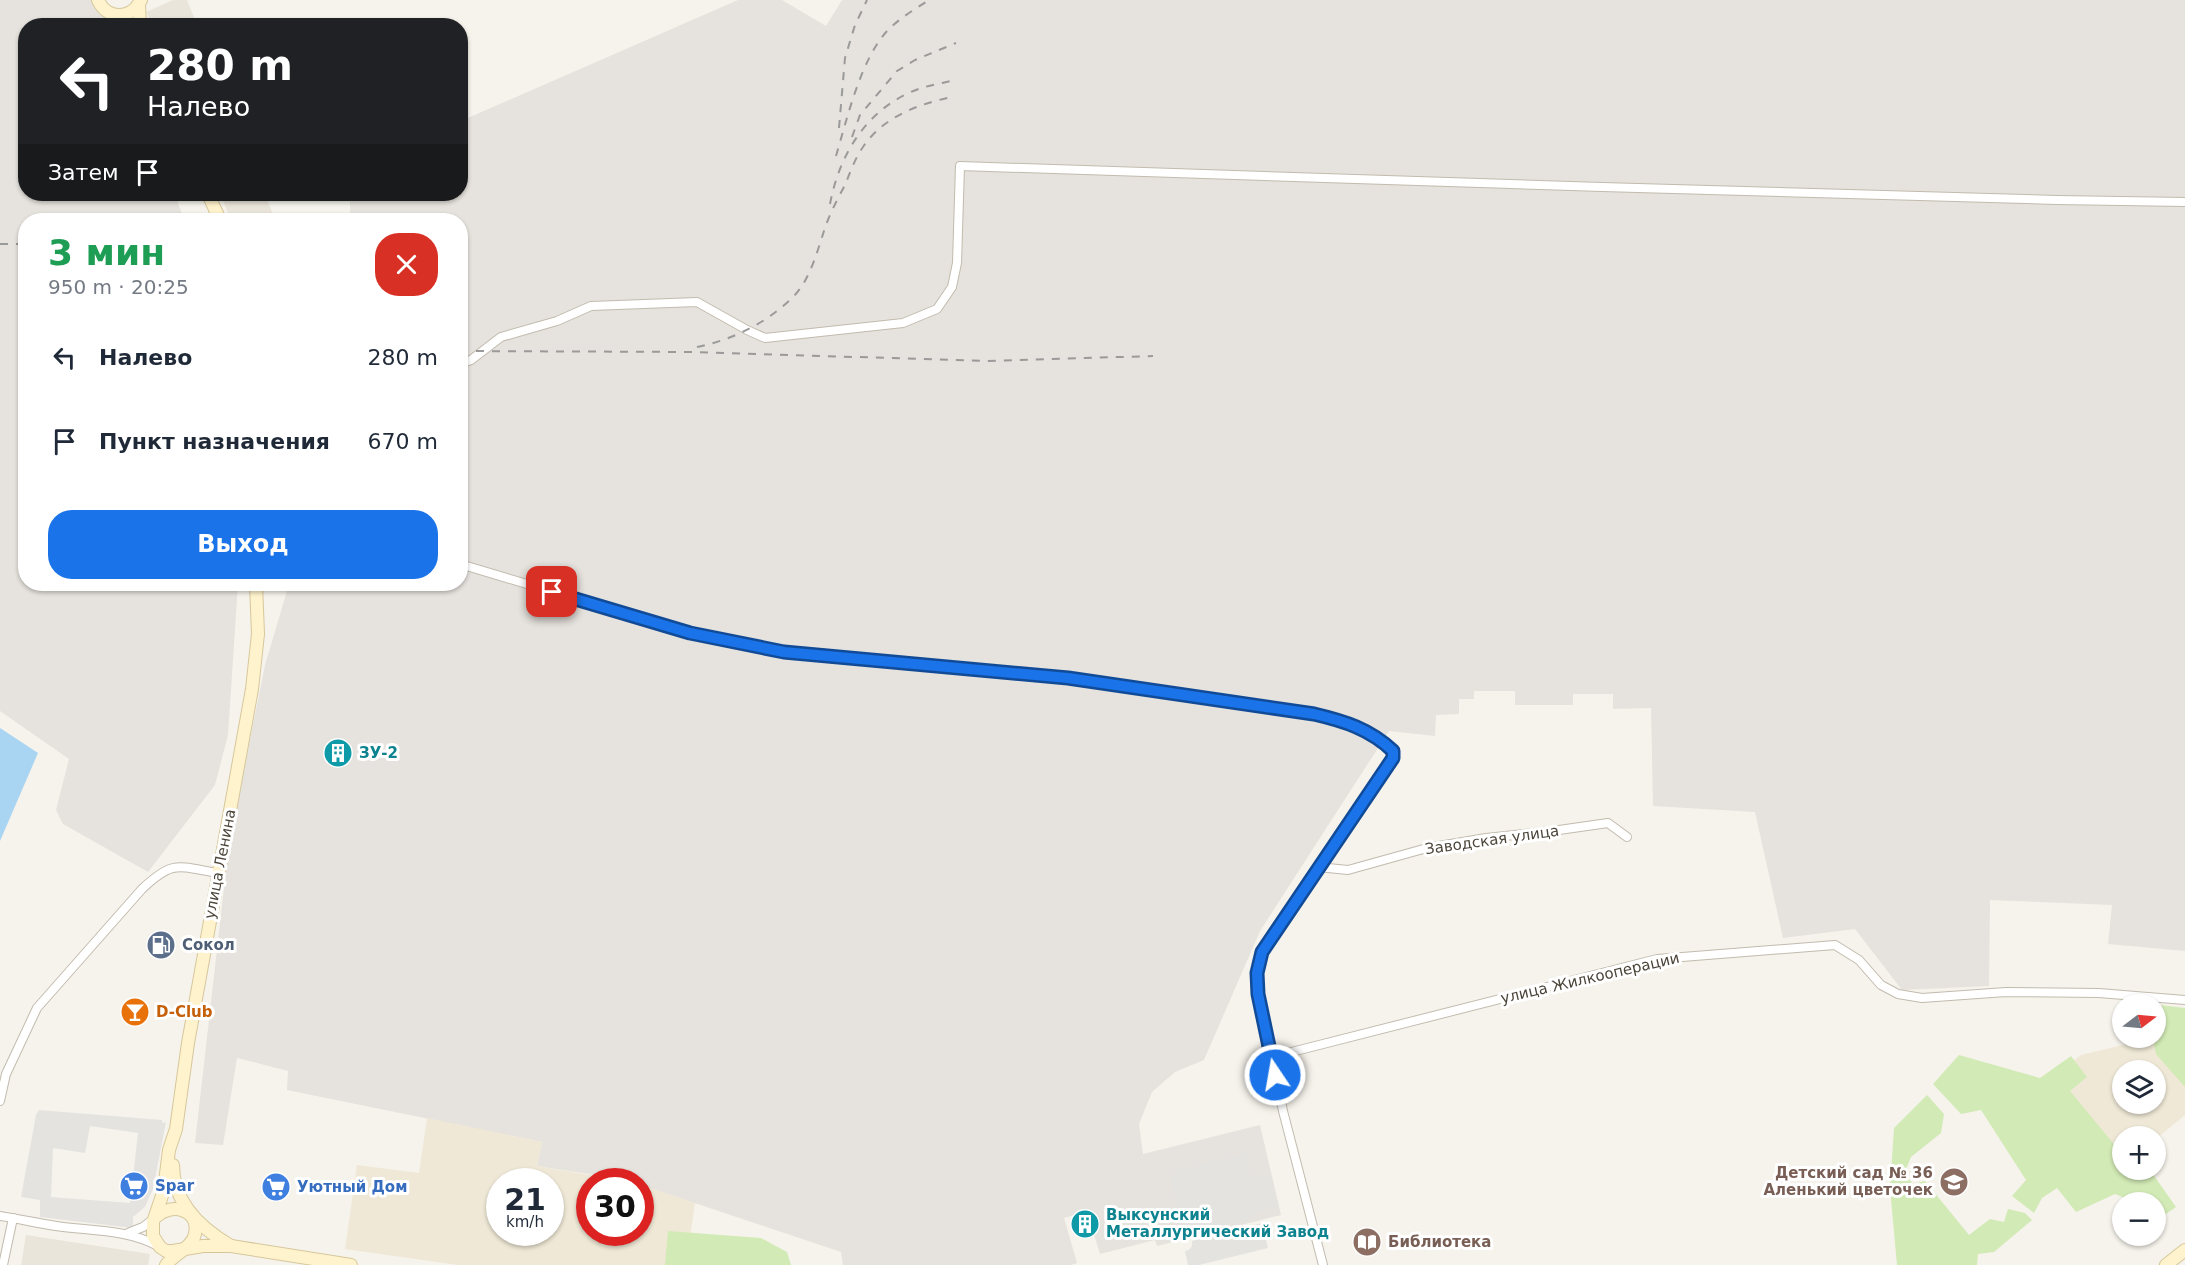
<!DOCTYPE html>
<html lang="ru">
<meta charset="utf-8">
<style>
body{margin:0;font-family:"DejaVu Sans",sans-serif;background:#f2f2f3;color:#1f2937;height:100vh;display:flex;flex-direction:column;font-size:22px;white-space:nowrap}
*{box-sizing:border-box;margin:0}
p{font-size:20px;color:#747a83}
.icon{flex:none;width:33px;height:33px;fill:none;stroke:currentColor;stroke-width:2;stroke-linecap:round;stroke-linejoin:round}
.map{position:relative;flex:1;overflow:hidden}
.panel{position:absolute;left:18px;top:213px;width:450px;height:378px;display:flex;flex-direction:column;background:#fff;border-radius:24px;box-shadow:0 2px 4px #0004}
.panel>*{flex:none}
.hud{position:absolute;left:18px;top:18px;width:450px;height:183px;border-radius:24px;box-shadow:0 2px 4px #0004;background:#202124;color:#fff;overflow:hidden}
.needle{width:39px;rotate:74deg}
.buttons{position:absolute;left:2112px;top:994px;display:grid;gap:12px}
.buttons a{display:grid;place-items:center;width:54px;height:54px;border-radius:50%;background:#fff;box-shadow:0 2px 4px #0004;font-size:30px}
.speed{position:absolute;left:486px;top:1168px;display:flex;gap:12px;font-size:30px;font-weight:700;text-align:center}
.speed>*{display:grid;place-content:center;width:78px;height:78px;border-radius:50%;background:#fff;box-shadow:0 2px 4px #0004;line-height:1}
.speed small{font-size:15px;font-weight:400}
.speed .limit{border:9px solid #d22;background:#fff;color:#111}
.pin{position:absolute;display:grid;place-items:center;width:51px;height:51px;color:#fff;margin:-26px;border-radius:12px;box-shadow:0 3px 9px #0006}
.me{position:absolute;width:66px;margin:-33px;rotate:348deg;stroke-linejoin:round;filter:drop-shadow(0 0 4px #0008)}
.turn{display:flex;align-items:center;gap:21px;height:126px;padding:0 30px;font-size:27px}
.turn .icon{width:78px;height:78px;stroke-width:2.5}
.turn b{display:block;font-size:42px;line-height:51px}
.then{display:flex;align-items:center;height:57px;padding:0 30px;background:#0003;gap:12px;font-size:22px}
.round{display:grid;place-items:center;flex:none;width:63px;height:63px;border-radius:24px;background:#f2f2f3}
.overview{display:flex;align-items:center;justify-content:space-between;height:102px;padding:0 30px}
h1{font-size:36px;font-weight:700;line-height:45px;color:#1e9e55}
.primary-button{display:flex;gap:12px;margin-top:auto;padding:12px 30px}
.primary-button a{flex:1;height:69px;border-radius:24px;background:#1a73e8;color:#fff;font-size:24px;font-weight:700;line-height:69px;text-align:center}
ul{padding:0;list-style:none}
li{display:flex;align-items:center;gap:18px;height:84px;padding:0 30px}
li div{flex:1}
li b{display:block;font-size:22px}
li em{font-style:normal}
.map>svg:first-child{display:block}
.residential{fill:#eae5da}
.industrial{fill:#e6e2dd}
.education{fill:#efe8d6;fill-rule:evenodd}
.green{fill:#d2eab5}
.parking{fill:#e5e3e0;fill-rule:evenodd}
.water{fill:#a9d4f2}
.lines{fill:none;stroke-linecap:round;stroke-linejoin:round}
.street-casing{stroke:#c2bbae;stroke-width:10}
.secondary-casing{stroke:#d6c79b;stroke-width:14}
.street{stroke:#fff;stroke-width:8}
.secondary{stroke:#fff3cd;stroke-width:12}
.rail{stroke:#9a9a9a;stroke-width:2;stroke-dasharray:8 8;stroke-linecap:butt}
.route-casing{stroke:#114b97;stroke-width:15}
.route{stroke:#1a73e8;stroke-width:10}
.labels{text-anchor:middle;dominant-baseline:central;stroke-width:6;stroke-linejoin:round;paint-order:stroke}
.culture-label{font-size:15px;font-weight:bold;fill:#0d838f;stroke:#fff;text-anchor:start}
.street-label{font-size:15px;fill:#4b4439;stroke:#fff}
.service-label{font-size:15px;font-weight:bold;fill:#4e5e75;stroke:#fff;text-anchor:start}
.food-label{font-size:15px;font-weight:bold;fill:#c56008;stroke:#fff;text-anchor:start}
.education-label{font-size:15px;font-weight:bold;fill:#785e54;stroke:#fff;text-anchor:end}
.shop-label{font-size:15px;font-weight:bold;fill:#366cbe;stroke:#fff;text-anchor:start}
</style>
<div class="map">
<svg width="2185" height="1265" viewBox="0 0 2185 1265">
<rect width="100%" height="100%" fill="#f6f3ec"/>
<g class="residential">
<polygon points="173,0 187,0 197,25 152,25 146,12"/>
<polygon points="220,194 265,194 274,217 269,220 231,220"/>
<polygon points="26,1235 150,1254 148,1265 21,1265"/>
</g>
<g class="industrial">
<polygon points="0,0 102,0 114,25 26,26 26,194 175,194 184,220 26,220 26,584 238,584 228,735 215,785 148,872 63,824 56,810 69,759 0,711"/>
<polygon points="738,0 782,0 826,26 842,0 2185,0 2185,951 2108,944 2112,905 1990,900 1989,986 1902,990 1855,929 1783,938 1755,812 1653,806 1651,708 1613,709 1613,694 1573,694 1573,705 1515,705 1515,691 1474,691 1474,699 1459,699 1459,714 1436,715 1435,736 1389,731 1260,931 1204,1060 1175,1072 1152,1092 1139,1124 1143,1154 1260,1125 1281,1215 1157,1246 1155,1240 1100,1254 1087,1211 1064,1218 1077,1263 1071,1265 843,1265 841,1252 641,1185 640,1182 537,1166 542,1142 287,1090 288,1071 237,1058 223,1145 195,1143 229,844 265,665 289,584 460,584 460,220 350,220 350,194 460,194 461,121"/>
</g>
<g class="education">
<path d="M2152,1038L2185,1079V1115L2156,1139V1137H2122V1166L2014,1109L2081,1055ZM2122,1071H2156V1104H2122Z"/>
<path d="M427,1118L542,1142L537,1166L631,1182H590V1233H640L641,1185L695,1203L686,1265H458L345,1249L357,1165L419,1173ZM500,1182H550V1233H500Z"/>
</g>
<g class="green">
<polygon points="2160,1005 2185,1008 2185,1087 2156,1054 2154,1045"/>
<polygon points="1959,1055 2040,1078 2071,1056 2087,1077 2070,1091 2122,1154 2122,1170 2150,1170 2176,1207 2156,1221 2156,1203 2137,1203 2115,1194 2076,1212 2057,1188 2042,1198 2034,1213 2012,1196 2026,1180 1981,1110 1961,1114 1933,1084"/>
<polygon points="1927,1095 1944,1114 1941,1133 1911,1157 1904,1174 1913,1184 1925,1181 1969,1235 1990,1219 2004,1222 2008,1209 2025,1213 2032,1220 1994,1252 1978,1254 1977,1265 1897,1265 1890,1188 1894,1128"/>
<polygon points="668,1231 761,1238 787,1252 791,1265 665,1265"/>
</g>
<g class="parking">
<path d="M39,1110L162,1120V1123L166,1122L153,1189L145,1207L133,1217V1228L40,1217V1200L21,1197L36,1115ZM90,1126L138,1133L130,1203L51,1197L53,1148L85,1153Z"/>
<polygon points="1246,1154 1251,1178 1271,1173 1278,1206 1256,1212 1255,1218 1190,1234 1184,1226 1180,1227 1169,1172"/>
<polygon points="1262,1223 1268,1248 1199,1265 1188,1265 1185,1251 1189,1250 1192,1246 1192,1241"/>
</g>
<polygon class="water" points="0,728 38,753 0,841"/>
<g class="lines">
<g class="street-casing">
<g id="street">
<polyline points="460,364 471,360 501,337 557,321 591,306 697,302 747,330 765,338 903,323 937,309 952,287 957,263 960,166 1602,187 2057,200 2185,202"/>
<path d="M460,564L690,633L784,652L1068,678L1314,714C1344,721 1370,729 1393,751V758L1262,952L1257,973L1258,994L1283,1111L1323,1265"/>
<polyline points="1318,867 1348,870 1427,848 1486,838 1552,831 1608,823 1627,837"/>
<polyline points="1272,1057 1657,959 1835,945 1859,960 1881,985 1898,994 1922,998 2006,992 2099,993 2185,1000"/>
<path d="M0,1101L6,1074L37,1008L142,889C173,860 177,866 217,873"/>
<path d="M0,1216C19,1219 37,1223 56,1226C90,1231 127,1229 158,1246"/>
<polyline points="128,1233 143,1227 155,1218"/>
<polyline points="3,1265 13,1218"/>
</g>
</g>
<g class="secondary-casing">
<g id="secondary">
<path d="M98,0C107,20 131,20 141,0"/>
<polyline points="139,4 140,26"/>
<polyline points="208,194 220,220"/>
<polyline points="256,584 258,634 252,689 188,1043 176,1129 169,1150 164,1190 153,1222 153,1236 160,1247 166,1251 173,1251 203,1246 231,1246 351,1265"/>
<path d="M173,1165C173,1203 200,1228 231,1246"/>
<path d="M157,1216C172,1202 200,1210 195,1234C192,1248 174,1254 166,1265"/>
<polyline points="2166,1265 2185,1250"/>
</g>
</g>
<use href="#street" class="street"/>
<use href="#secondary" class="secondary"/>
<g class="rail">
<polyline points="839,128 845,58 855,25 867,0"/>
<polyline points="852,137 860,115 897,71 915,60 956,43"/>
<path d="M836,156C847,119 861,58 888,30C900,18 915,9 929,0"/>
<path d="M830,204C839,156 865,112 911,92C924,86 938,84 951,81"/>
<polyline points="0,244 26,244"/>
<path d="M697,347C732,340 767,323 793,297C810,280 817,252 824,231C829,215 837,200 845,185C850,173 855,158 863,147C883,117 918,104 952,97"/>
<polyline points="460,351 692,352 987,361 1153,356"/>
</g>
</g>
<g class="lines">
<g class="route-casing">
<path id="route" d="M552,592L690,633L784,652L1068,678L1314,714C1344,721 1370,729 1393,751V758L1262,952L1257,973L1258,994L1275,1075"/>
</g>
<use href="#route" class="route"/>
</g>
<defs>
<g id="building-disc" transform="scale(1.5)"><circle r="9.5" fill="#0f9aa8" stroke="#fff"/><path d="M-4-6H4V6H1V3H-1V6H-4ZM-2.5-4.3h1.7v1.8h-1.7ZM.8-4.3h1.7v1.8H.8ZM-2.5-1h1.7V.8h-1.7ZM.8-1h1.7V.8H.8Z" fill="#fff"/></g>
<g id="fuel-disc" transform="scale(1.5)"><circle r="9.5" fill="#5c6f8a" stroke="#fff"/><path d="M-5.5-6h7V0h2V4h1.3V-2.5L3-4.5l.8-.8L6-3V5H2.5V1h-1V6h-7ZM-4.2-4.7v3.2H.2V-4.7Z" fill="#fff"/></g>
<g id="bar-disc" transform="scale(1.5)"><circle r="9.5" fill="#e8710a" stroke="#fff"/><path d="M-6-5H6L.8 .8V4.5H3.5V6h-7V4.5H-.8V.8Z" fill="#fff"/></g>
<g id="school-disc" transform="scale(1.5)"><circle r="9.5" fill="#8d6e63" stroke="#fff"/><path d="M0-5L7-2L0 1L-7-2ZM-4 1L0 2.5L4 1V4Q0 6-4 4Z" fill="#fff"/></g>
<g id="supermarket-disc" transform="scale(1.5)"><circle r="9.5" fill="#3f7fe0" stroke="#fff"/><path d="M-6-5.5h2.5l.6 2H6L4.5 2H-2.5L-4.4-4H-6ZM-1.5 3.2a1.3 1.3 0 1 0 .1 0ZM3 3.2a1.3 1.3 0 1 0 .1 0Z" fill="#fff"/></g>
<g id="library-disc" transform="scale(1.5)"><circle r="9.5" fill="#8d6e63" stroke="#fff"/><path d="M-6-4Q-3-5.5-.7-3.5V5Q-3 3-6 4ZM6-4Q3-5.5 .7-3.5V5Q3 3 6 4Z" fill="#fff"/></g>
</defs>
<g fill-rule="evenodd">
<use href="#building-disc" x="338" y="753"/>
<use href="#fuel-disc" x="161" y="945"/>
<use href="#bar-disc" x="135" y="1012"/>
<use href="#school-disc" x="1954" y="1182"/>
<use href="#supermarket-disc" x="134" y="1186"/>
<use href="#supermarket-disc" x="276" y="1187"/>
<use href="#building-disc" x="1085" y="1224"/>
<use href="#library-disc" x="1367" y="1242"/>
</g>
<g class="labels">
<g class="culture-label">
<text x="359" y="753">ЗУ-2</text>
<text x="1106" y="1215">Выксунский<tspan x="1106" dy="17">Металлургический Завод</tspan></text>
</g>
<g class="street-label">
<text transform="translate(1492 840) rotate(-8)">Заводская улица</text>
<text transform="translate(220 864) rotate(-79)">улица Ленина</text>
<text transform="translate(1590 978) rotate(-13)">улица Жилкооперации</text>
</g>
<g class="service-label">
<text x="182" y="945">Сокол</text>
</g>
<g class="food-label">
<text x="156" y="1012">D-Club</text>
</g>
<g class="education-label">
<text x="1933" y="1173">Детский сад № 36<tspan x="1933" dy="17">Аленький цветочек</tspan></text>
<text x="1388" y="1242" text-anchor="start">Библиотека</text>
</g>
<g class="shop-label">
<text x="155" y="1186">Spar</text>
<text x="297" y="1187">Уютный Дом</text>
</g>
</g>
</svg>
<div class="buttons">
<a><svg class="needle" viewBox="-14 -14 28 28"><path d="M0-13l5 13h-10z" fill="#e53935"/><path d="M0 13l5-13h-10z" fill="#747a83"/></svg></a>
<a><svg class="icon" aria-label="layers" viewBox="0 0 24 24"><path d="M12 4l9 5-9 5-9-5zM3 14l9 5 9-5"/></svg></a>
<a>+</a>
<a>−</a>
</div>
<div class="speed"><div>21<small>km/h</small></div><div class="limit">30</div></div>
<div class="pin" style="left:552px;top:592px;background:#d93025"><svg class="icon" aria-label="arrive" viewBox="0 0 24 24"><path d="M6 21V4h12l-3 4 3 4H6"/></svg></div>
<svg class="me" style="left:1275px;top:1075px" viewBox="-20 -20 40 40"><circle r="17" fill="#1a73e8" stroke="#fff" stroke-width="3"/><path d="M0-11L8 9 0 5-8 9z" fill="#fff"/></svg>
<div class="hud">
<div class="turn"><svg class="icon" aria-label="left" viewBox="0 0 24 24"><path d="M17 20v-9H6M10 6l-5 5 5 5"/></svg><div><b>280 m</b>Налево</div></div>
<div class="then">Затем<svg class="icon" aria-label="arrive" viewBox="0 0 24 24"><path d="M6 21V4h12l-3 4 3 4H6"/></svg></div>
</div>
<section class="panel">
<div class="overview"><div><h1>3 мин</h1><p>950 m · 20:25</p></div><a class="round" style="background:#d93025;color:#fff"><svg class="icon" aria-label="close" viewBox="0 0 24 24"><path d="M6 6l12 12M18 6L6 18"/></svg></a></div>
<ul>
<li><svg class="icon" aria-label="left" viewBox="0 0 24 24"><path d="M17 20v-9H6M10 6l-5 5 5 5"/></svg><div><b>Налево</b></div><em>280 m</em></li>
<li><svg class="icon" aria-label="arrive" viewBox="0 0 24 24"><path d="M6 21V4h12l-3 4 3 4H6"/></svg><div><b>Пункт назначения</b></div><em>670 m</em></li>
</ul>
<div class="primary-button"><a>Выход</a></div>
</section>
</div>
